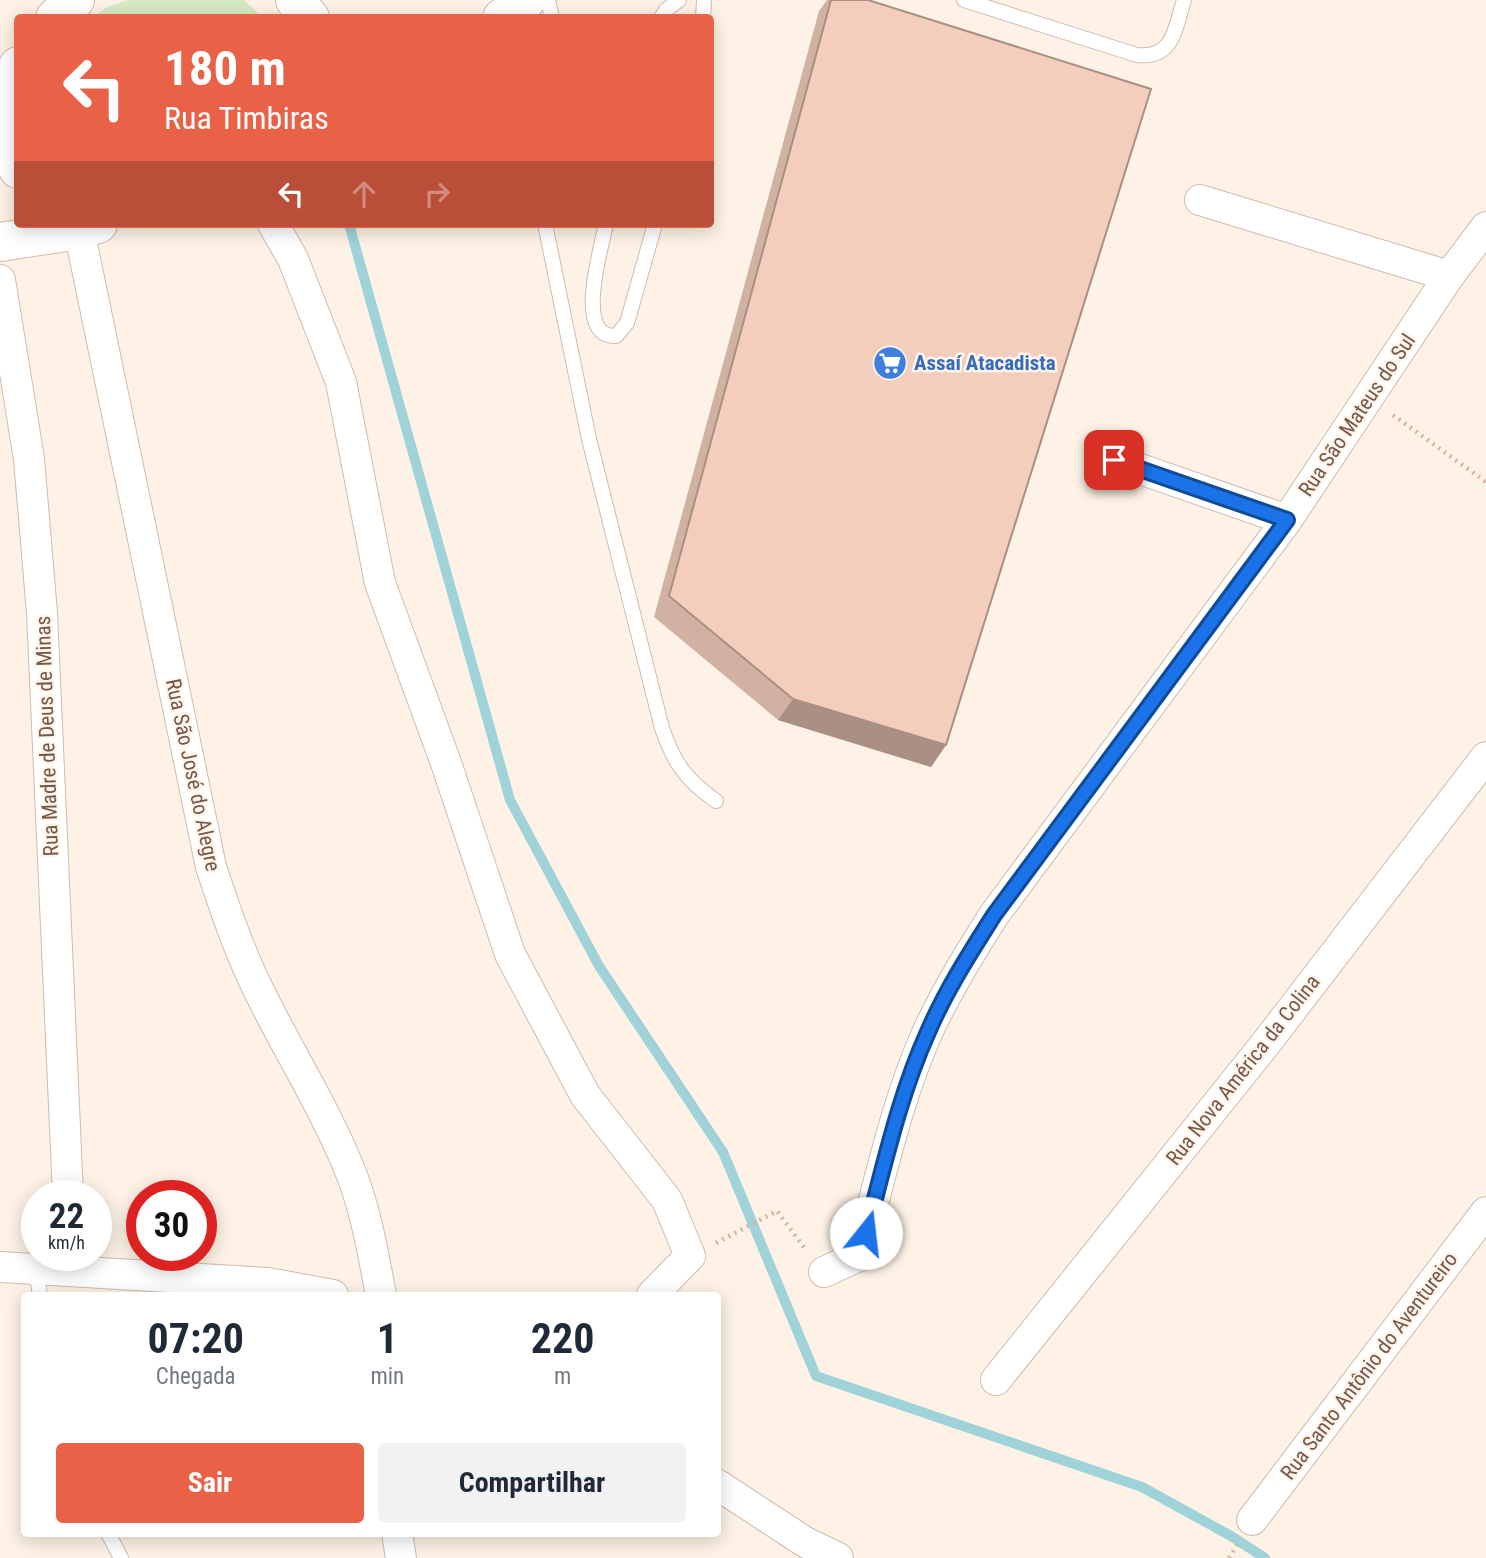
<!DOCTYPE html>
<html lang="pt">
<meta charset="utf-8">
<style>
body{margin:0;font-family:"Roboto Condensed",sans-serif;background:#f2f2f3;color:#1f2937;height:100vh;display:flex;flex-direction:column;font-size:26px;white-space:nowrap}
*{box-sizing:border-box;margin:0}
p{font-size:23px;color:#747a83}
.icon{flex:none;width:38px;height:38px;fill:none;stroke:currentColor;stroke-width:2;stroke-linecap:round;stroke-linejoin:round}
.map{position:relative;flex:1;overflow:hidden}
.details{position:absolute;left:21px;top:1292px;width:700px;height:245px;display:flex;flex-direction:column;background:#fff;border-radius:7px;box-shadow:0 4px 18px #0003}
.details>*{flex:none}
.top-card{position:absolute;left:14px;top:14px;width:700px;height:214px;border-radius:7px;box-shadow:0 4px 18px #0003;background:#e96248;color:#fff;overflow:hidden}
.speed{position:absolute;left:21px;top:1180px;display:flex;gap:14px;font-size:35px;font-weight:700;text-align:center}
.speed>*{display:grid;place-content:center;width:91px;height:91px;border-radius:50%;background:#fff;box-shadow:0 4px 18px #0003;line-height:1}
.speed small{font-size:18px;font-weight:400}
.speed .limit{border:10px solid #d22;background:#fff;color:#111}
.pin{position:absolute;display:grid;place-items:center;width:60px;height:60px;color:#fff;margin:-30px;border-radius:14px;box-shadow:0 4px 10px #0006}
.me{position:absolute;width:77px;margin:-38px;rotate:16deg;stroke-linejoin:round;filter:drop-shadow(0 0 5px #0008)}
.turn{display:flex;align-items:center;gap:24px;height:147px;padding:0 35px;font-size:32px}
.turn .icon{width:91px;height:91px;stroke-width:2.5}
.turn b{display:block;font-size:49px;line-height:60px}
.lanes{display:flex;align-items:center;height:66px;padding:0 35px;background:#0003;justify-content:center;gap:35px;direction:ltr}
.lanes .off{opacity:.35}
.eta{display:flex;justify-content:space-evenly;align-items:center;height:119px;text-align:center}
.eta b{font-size:42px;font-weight:700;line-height:49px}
.primary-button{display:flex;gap:14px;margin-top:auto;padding:14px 35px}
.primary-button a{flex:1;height:80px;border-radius:7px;background:#e96248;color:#fff;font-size:28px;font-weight:700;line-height:80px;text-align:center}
.primary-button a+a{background:#f2f2f3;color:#1f2937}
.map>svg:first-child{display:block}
.green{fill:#d5ebc3}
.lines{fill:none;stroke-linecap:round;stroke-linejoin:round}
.stream{stroke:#9fd3d9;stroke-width:10}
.service-casing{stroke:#d0bbad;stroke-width:16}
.minor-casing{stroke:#d0bbad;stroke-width:32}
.secondary-casing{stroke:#d4bbab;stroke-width:40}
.path{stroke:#d8b29f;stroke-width:4.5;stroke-dasharray:2 5;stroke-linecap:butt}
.service{stroke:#fff;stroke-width:14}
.minor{stroke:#fff;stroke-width:30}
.secondary{stroke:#fff;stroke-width:38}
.wall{fill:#d1b1a2}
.shaded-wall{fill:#aa9084}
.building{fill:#f3cebc;stroke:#aa9084;stroke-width:2}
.route-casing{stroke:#114b97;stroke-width:18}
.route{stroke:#1a73e8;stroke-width:12}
.labels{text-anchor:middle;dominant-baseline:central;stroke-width:5;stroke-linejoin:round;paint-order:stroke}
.shop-label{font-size:21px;font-weight:bold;fill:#366cbe;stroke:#fff6eb;text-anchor:start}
.street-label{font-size:21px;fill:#765749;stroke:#fff6eb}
</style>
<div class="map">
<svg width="1486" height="1558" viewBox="0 0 1486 1558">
<rect width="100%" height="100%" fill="#fdf2e5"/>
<polygon class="green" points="127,0 244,0 262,17 94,17 107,7"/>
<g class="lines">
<polyline class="stream" points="349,224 510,800 599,966 723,1152 816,1376 1142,1487 1231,1536 1265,1558"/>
<g class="service-casing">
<g id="service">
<polyline points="548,0 552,18"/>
<path d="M964,0L1137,55C1174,59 1175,28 1184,0"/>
<polyline points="661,18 666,10 679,0"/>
<polyline points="703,18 704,0"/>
<path d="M545,224L589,439L662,728C674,763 685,779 716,801"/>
<path d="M606,224C602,246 573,338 616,336L627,323L655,224"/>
<polyline points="36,1270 40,1295"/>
<polyline points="108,1533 121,1558"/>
</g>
</g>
<g class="minor-casing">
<g id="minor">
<polyline points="1200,200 1449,276"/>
<polyline points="273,224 293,259 341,382 380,583 446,763 510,954 585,1095 667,1200 690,1256 652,1295"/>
<path d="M79,230L211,867C225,909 239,951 259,991C290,1055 329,1114 354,1181C367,1217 374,1258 381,1295"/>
<polyline points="0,280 29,459 42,613 68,1195"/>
<polyline points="1114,460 1287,520"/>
<polyline points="0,1267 268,1283 333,1295"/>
<path d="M824,1272L859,1256C880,1181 896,1102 928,1031C947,990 970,953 994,915L1287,520L1449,276L1486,227"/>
<polyline points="996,1380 1263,1047 1486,757"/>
<polyline points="718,1485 805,1542 838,1558"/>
<polyline points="1252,1520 1486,1212"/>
<polyline points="397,1533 401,1558"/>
</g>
</g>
<g class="secondary-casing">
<g id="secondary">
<polyline points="295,0 310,18"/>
<polyline points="55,18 75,0"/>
<polyline points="502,18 526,0"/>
<polyline points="0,108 7,141 18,169"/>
<polyline points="0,109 18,66"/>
<polyline points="0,242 79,230 98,224"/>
</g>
</g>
<g class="path">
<polyline points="1393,415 1486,482"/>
<polyline points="716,1243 777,1211 806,1250"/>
<polyline points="1229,1558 1237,1545"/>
</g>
<use href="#service" class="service"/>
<use href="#minor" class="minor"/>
<use href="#secondary" class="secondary"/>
</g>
<polygon class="wall" points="827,0 868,0 946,745 931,767 778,720 654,617 819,11"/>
<polygon class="shaded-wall" points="793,699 946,745 931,767 778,720"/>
<polygon class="building" points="831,0 868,0 1151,89 946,745 793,699 669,596"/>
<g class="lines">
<g class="route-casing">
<path id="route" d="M866,1233C884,1166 899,1096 928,1032C946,990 970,953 994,915L1287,520L1114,460"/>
</g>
<use href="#route" class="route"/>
</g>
<defs>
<g id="supermarket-disc" transform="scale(1.75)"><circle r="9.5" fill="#3f7fe0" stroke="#fff6eb"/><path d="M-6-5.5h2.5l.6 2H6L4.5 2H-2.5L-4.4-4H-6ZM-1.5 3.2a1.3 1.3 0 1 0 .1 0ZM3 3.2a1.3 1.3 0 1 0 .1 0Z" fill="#fff"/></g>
</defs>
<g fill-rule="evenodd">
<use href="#supermarket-disc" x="890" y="363"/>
</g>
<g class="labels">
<g class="shop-label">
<text x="914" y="363">Assaí Atacadista</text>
</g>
<g class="street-label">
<text transform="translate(1357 415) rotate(-56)">Rua São Mateus do Sul</text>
<text transform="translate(47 736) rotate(-92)">Rua Madre de Deus de Minas</text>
<text transform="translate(193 775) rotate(78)">Rua São José do Alegre</text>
<text transform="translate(1243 1070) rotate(-52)">Rua Nova América da Colina</text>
<text transform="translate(1369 1366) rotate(-53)">Rua Santo Antônio do Aventureiro</text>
</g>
</g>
</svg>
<div class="speed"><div>22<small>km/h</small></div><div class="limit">30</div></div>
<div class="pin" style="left:1114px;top:460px;background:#d93025"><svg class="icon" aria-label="arrive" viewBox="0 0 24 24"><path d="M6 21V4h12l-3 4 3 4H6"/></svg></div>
<svg class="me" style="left:866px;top:1233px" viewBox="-20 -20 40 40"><circle r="19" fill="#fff"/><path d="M0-13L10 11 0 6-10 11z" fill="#1a73e8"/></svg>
<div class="top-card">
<div class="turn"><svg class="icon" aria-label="left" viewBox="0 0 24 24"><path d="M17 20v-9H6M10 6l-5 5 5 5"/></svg><div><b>180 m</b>Rua Timbiras</div></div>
<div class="lanes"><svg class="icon" aria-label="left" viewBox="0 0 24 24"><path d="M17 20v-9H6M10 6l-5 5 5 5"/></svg><svg class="icon off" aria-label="ahead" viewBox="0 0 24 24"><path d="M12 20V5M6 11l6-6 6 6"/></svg><svg class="icon off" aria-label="right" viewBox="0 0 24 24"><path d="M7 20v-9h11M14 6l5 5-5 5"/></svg></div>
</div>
<section class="details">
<div class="eta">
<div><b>07:20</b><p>Chegada</p></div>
<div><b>1</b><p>min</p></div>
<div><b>220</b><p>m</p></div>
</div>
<div class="primary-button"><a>Sair</a><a>Compartilhar</a></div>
</section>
</div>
